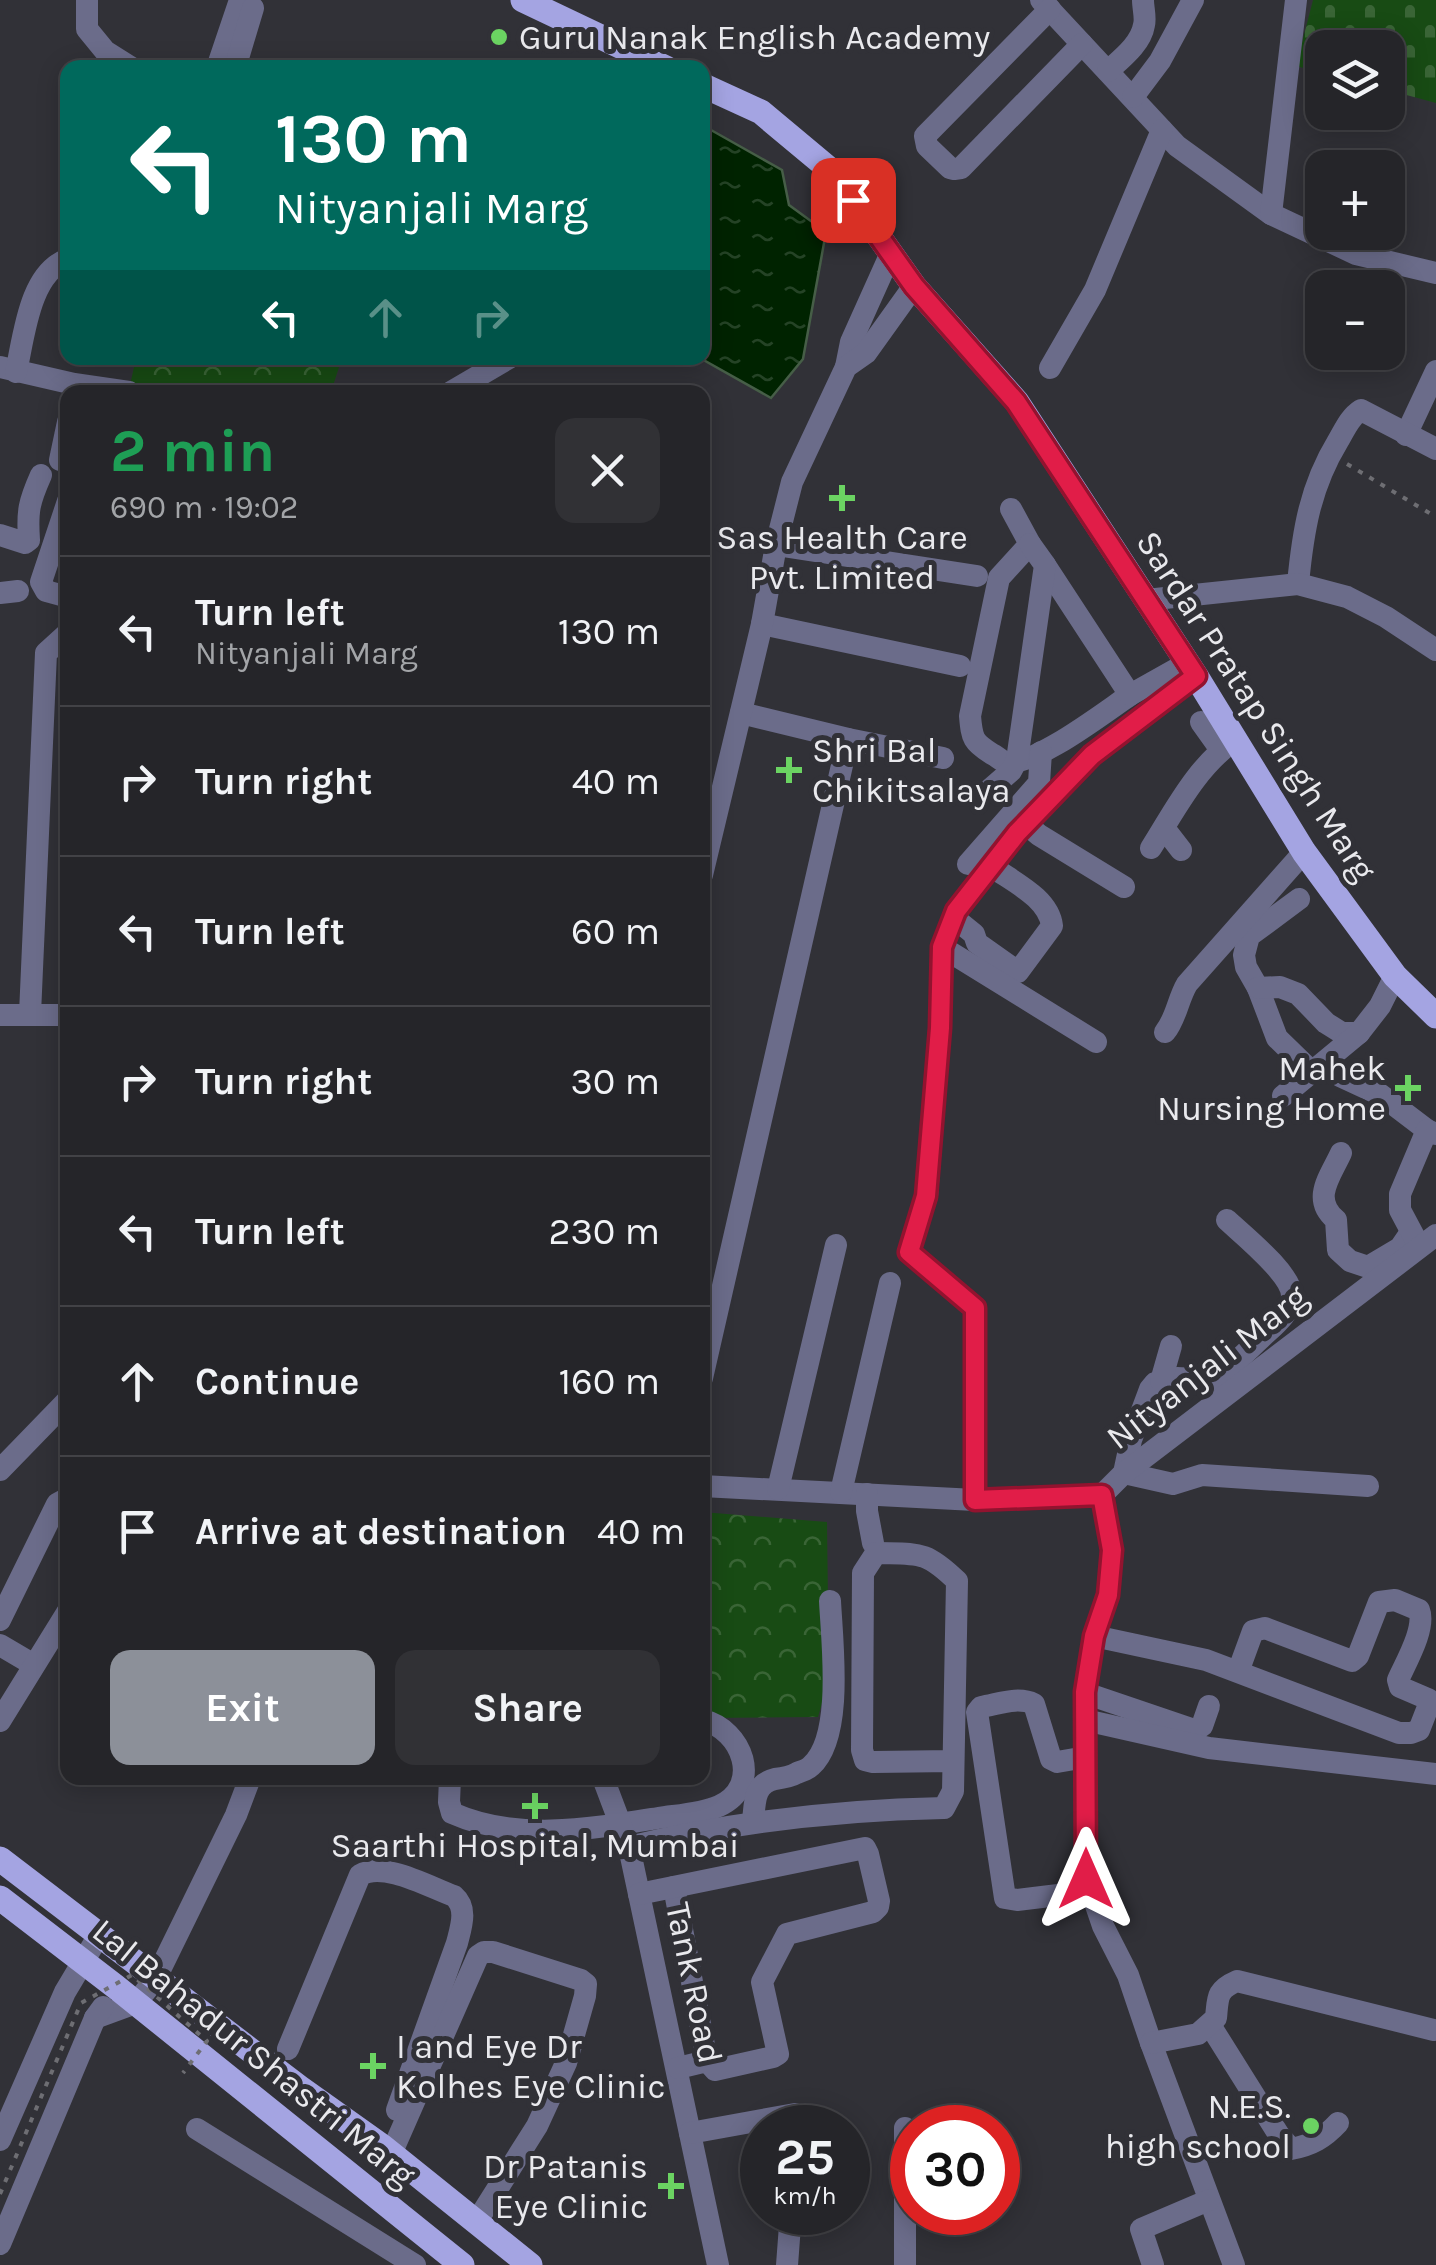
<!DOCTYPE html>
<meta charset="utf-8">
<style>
body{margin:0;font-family:Karla,sans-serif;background:#313135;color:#f1f3f6;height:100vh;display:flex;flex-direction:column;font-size:38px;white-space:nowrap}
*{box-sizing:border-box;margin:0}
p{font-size:32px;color:#a3a5a8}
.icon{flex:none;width:55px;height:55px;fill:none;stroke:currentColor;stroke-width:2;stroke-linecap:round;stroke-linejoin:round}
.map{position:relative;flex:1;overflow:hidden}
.drawer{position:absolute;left:60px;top:385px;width:650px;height:1400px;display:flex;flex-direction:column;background:#252529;border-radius:20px;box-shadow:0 5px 25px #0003,0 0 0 2px #424246}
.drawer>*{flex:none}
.hud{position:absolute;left:60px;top:60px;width:650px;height:305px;border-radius:20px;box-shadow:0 5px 25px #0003,0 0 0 2px #424246;background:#00695c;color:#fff;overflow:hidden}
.buttons{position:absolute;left:1305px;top:30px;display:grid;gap:20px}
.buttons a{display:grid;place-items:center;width:100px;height:100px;border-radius:20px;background:#252529;box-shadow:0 5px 25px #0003,0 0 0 2px #424246;font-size:50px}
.speed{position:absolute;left:740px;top:2105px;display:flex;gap:20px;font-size:50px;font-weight:700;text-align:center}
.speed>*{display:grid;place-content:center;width:130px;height:130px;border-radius:50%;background:#252529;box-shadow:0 5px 25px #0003,0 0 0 2px #424246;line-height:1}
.speed small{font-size:25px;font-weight:400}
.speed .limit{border:15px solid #d22;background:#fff;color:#111}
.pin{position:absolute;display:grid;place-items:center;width:85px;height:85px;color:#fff;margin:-42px;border-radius:20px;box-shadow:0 5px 15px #0006}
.me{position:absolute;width:110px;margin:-55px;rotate:0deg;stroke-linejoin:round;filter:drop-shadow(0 0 8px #0008)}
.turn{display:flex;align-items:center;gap:35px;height:210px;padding:0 50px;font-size:45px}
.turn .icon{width:130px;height:130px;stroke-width:2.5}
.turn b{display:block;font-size:70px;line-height:85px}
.lanes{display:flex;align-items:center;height:95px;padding:0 50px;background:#0003;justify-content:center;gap:50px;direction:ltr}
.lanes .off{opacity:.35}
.round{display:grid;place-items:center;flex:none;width:105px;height:105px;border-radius:20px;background:#313135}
.overview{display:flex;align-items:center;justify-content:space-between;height:170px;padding:0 50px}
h1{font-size:60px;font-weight:700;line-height:75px;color:#1e9e55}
.primary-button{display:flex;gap:20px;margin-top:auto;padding:20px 50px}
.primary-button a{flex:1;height:115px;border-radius:20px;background:#8c9099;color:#fff;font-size:40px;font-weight:700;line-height:115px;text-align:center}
.primary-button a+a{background:#313135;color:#f1f3f6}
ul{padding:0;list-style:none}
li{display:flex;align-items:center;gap:30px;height:150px;padding:0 50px;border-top:2px solid #424246}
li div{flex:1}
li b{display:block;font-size:38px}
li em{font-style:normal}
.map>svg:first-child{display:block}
.cemetery{fill:url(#cemetery-stones)}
.park{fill:url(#park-crowns)}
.water{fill:url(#water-ripples);stroke:#465e47;stroke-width:2.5}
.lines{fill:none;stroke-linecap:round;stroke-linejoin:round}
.path{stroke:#6e6e73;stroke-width:4;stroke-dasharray:5 8;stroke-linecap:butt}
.minor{stroke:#6b6c8a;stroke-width:22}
.major{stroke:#a4a4e2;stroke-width:25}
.path-bridge{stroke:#6e6e73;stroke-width:4;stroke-dasharray:5 8;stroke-linecap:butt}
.route-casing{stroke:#92132f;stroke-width:25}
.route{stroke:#e11d48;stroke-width:18}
.poi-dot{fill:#6bd362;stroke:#313137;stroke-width:4}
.labels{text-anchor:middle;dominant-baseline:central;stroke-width:10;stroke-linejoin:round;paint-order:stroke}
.poi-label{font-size:35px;fill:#e9e9ed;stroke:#313137;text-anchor:start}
.street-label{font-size:35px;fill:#e9e9ed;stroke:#313137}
</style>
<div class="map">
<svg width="1436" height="2265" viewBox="0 0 1436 2265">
<defs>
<pattern id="cemetery-stones" width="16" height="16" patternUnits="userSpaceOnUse" patternTransform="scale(2.5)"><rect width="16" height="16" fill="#184b14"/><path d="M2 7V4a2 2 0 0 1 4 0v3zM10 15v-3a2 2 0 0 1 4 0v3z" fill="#3a6536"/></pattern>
<pattern id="park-crowns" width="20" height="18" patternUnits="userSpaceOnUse" patternTransform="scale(2.5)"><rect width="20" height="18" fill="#184b14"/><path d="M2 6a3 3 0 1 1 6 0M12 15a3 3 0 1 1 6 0" fill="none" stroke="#3a6536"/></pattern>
<pattern id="water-ripples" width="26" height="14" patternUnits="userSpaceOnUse" patternTransform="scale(2.5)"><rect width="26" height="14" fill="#002300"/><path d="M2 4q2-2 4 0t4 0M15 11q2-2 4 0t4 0" fill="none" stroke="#254326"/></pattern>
</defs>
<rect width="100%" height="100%" fill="#313137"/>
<polygon class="cemetery" points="1313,0 1436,0 1436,103 1388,90 1388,48 1322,48 1322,73 1296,66"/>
<g class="park">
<polygon points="136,358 342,358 331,392 180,392 130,385"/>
<polygon points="702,1512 827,1522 829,1679 818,1717 703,1718"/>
</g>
<polygon class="water" points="711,130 782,170 789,205 826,232 803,359 771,398 700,358 702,358 702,135"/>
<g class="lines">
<polyline class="path" points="1347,464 1436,517"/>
<g class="minor">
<polyline points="87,0 87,29 105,51 132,68"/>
<polyline points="1041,0 1177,146 1271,214 1356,254 1436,273"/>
<polyline points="1050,9 925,136 927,146 950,168 954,169 961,168 1082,44"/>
<polyline points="217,68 240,0"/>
<polyline points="235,68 253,8"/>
<path d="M1108,71C1121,59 1141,44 1144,25C1146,18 1143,8 1143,0"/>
<polyline points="1133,97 1160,61 1193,0"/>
<polyline points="1271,214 1296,0"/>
<polyline points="0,367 74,384 129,392"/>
<polyline points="846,367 851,342 891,253"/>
<polyline points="1050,368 1095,290 1162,130"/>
<path d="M16,372C24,337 29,273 68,259"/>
<polyline points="451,392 509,358"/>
<polyline points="1406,435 1436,371"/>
<polyline points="60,460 68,422"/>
<polyline points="68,501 41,582 46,591 68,597"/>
<path d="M1011,509L1030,544L999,578L970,716C972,739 973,742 992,754C997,756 1001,761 1006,762C1034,767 1106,711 1130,695"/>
<path d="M0,535L25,543L29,540C27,511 29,502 41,475"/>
<polyline points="776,545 977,576"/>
<polyline points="1045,565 1130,695 1187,663"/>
<path d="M1298,584C1303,531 1310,487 1338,441C1345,429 1350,417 1361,410L1436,449"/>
<polyline points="0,593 18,591"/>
<polyline points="1146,600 1298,584 1347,597 1386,617 1436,650"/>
<polyline points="762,624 960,666"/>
<polyline points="741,713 848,739 943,758"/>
<polyline points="1201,722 1221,750"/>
<polyline points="988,791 1011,771 1017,760 1045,565 1030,544"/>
<polyline points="1026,824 1039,835 1124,887"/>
<polyline points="1164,828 1181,850"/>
<path d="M1151,848C1175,810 1197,766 1235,740"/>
<polyline points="968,864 1039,783 1041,752"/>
<polyline points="702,875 762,624 776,545 792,482 846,367 866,353 914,286"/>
<polyline points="1299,899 1249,936 1244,955 1246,967 1258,988 1277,1038 1313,1073"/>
<path d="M953,917L974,934L977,943L1018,972L1052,926C1049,898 1013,882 991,866"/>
<polyline points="950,952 1096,1042"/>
<polyline points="1258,988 1280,987 1298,994 1326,1023 1342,1033 1359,1033"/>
<polyline points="30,1014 46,653 68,633"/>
<polyline points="0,1015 68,1015"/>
<path d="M1165,1032C1176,1019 1178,999 1187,984L1304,852"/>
<polyline points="1340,1076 1381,1095 1427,1130 1436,1134"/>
<polyline points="1283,1096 1359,1033 1380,1006 1395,976"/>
<path d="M1341,1153C1330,1177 1311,1199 1336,1220L1338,1250L1350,1261L1368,1267L1400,1248L1411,1232"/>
<path d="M1227,1220C1243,1235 1292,1274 1292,1296C1291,1314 1271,1328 1260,1339C1245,1353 1230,1369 1213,1380L1177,1378L1155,1383L1150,1389L1131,1440L1124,1473L1173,1484L1202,1475L1368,1486"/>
<polyline points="1417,1242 1400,1210 1400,1194 1427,1130"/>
<polyline points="702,1378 848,739"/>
<polyline points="1161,1381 1171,1346"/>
<polyline points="0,1470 68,1400"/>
<polyline points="702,1486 975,1500 1102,1495 1124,1473 1436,1235"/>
<polyline points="778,1489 836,1245"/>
<polyline points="841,1492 890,1283"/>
<polyline points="867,1494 867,1511 873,1543"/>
<polyline points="1102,1495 1112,1550 1108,1595 1094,1636 1085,1693 1087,1879 1103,1926 1128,1975 1151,2043 1234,2265"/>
<polyline points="975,1500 975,1308 909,1252 927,1196 940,1028 942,947 955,911 1017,833 1091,755 1196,676"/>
<polyline points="0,1620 57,1504 68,1498"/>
<path d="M1094,1636L1206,1660L1399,1733H1411L1419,1730L1428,1707V1699L1400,1687L1398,1680C1406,1662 1426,1628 1419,1610L1395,1600L1379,1602L1358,1656L1352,1661L1265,1628L1253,1631L1238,1672"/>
<polyline points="0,1645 34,1665"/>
<polyline points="1085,1693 1194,1730 1202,1726 1209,1706"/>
<polyline points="1085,1720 1209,1748 1436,1774"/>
<polyline points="0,1721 68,1611"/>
<path d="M1086,1757L1057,1762L1051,1759L1034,1704C1018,1696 999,1704 981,1707L977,1712L1005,1898L1017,1900L1091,1891"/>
<path d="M450,1778L449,1802L452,1813C517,1842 590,1829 658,1818C677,1815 701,1814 719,1806C763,1786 743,1729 702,1720"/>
<polyline points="603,1778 629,1847 718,2265"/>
<path d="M753,1822C755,1803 753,1784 775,1779C783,1778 790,1777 797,1773C802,1771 807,1770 811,1766C844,1737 832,1642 830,1601"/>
<path d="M629,1847C733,1822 837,1810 944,1808L953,1791L957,1581C925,1550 919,1554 876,1553L863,1573L862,1750L865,1760L873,1762L953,1761"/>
<polyline points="674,1887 707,2061"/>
<polyline points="639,1894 865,1848 868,1854 879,1901 878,1907 873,1912 787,1934 762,1982 778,2054 773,2057 715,2070 707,2061 678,2068"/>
<polyline points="95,2018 136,2003 156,1978 236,1815 250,1778"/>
<path d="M1210,2025L1279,2135L1291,2149C1312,2145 1324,2138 1338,2123"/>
<path d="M1151,2043L1198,2034L1216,2018C1218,1998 1216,1990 1237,1981L1434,2030"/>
<path d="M288,2049L360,1875C384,1861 429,1887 454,1896C468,1908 461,1927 457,1943L397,2110"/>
<polyline points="197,2129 415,2265"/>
<polyline points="690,2133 795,2114 801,2118 804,2128"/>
<polyline points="0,2140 65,1992 99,1935"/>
<polyline points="391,2154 478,1956 484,1952 493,1952 581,1980 586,1984 585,1996 566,2063 537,2126 477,2221"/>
<polyline points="0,2244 95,2018 103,2007"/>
<polyline points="787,2265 791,2212"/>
<polyline points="905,2265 905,2128"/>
<polyline points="1153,2265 1141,2229 1209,2200"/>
</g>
<g class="major">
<polyline points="523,0 666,68"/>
<polyline points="702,85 761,112 834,173 914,286 1017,402 1196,676 1304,852 1395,976 1436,1016"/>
<polyline points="0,1859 300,2088 383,2147 530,2265"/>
<polyline points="0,1898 116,1987 462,2265"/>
</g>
<polyline class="path-bridge" points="0,2194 81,2003 132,1975 207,2041 183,2073"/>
</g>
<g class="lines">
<g class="route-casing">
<polyline id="route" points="853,200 914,286 1016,402 1196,676 1092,755 1017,833 956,911 942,947 940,1028 926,1196 909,1252 975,1308 975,1500 1102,1495 1112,1550 1108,1595 1094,1636 1085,1692 1086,1879"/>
</g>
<use href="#route" class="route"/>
</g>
<g class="poi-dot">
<circle cx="499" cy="37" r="10"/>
<path d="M837 483h10v10h10v10h-10v10h-10v-10h-10v-10h10z"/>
<path d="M784 755h10v10h10v10h-10v10h-10v-10h-10v-10h10z"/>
<path d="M1403 1073h10v10h10v10h-10v10h-10v-10h-10v-10h10z"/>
<path d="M530 1791h10v10h10v10h-10v10h-10v-10h-10v-10h10z"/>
<path d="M368 2051h10v10h10v10h-10v10h-10v-10h-10v-10h10z"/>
<circle cx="1311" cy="2126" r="10"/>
<path d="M666 2171h10v10h10v10h-10v10h-10v-10h-10v-10h10z"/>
</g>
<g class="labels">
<g class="poi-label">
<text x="519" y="37">Guru Nanak English Academy</text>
<text x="842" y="537" text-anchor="middle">Sas Health Care<tspan x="842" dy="40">Pvt. Limited</tspan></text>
<text x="812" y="750">Shri Bal<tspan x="812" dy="40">Chikitsalaya</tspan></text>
<text x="1386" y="1068" text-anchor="end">Mahek<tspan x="1386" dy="40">Nursing Home</tspan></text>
<text x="535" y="1845" text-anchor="middle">Saarthi Hospital, Mumbai</text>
<text x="396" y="2046">I and Eye Dr<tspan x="396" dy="40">Kolhes Eye Clinic</tspan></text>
<text x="1291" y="2106" text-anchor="end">N.E.S.<tspan x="1291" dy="40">high school</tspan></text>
<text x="648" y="2166" text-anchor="end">Dr Patanis<tspan x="648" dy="40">Eye Clinic</tspan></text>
</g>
<g class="street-label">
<text transform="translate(1256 706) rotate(57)">Sardar Pratap Singh Marg</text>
<text transform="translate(1207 1367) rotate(-38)">Nityanjali Marg</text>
<text transform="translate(694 1983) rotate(78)">Tank Road</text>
<text transform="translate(254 2053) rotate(39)">Lal Bahadur Shastri Marg</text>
</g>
</g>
</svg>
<div class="buttons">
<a><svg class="icon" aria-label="layers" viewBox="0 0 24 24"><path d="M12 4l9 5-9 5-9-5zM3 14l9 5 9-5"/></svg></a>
<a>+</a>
<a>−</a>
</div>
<div class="speed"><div>25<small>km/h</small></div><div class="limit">30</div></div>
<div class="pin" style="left:853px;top:200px;background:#d93025"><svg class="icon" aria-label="arrive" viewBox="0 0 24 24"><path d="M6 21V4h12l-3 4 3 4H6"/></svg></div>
<svg class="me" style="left:1086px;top:1879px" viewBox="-20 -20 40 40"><path d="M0-17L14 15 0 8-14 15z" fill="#e11d48" stroke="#fff" stroke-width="4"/></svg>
<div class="hud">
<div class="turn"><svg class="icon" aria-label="left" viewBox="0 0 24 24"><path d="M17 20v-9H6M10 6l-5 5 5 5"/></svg><div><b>130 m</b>Nityanjali Marg</div></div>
<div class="lanes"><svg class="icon" aria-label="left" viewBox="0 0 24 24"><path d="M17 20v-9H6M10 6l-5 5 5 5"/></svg><svg class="icon off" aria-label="ahead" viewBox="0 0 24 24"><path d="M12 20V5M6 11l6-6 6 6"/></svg><svg class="icon off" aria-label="right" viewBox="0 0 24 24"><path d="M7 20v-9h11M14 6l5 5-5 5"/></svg></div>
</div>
<section class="drawer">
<div class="overview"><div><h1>2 min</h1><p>690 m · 19:02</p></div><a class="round"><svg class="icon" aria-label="close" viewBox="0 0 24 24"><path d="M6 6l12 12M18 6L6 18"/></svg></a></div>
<ul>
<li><svg class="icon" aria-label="left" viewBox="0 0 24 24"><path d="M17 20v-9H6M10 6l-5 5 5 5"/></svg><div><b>Turn left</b><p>Nityanjali Marg</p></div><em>130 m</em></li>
<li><svg class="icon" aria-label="right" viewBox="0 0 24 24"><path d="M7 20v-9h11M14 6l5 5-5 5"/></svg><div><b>Turn right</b></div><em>40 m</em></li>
<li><svg class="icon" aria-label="left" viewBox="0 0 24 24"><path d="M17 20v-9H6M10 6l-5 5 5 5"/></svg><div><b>Turn left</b></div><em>60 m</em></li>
<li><svg class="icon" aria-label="right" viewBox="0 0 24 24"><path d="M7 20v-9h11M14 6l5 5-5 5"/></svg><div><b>Turn right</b></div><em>30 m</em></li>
<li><svg class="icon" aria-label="left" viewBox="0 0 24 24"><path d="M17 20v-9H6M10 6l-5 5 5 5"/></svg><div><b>Turn left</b></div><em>230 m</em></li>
<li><svg class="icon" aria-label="ahead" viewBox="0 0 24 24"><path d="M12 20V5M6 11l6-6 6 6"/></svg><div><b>Continue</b></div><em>160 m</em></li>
<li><svg class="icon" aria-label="arrive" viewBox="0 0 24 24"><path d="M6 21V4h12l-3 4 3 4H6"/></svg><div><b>Arrive at destination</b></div><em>40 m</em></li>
</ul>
<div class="primary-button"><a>Exit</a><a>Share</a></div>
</section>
</div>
